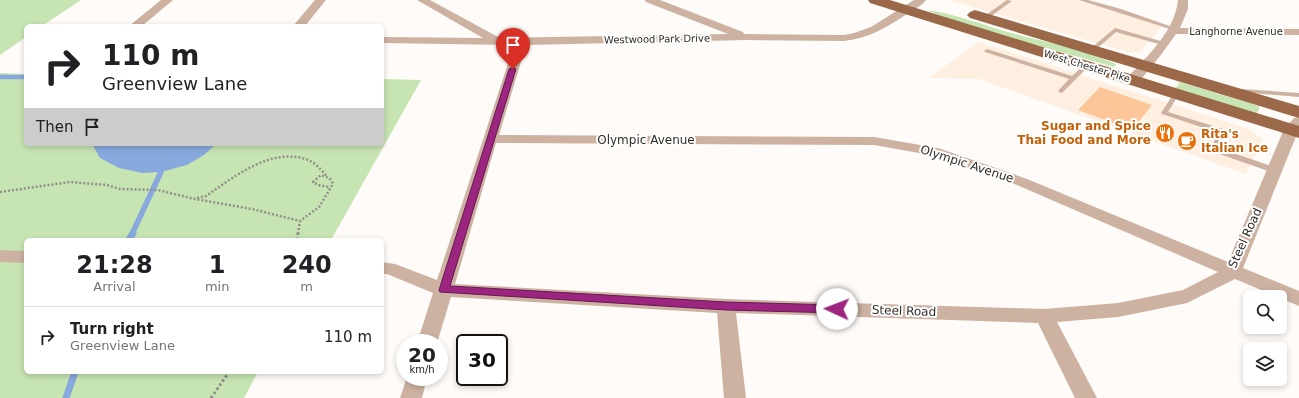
<!DOCTYPE html>
<style>
body{margin:0;font-family:"DejaVu Sans",sans-serif;background:#f6f6f6;color:#202124;height:100vh;display:flex;flex-direction:column;font-size:15px;white-space:nowrap}
*{box-sizing:border-box;margin:0}
p{font-size:13px;color:#757577}
.icon{flex:none;width:22px;height:22px;fill:none;stroke:currentColor;stroke-width:2;stroke-linecap:round;stroke-linejoin:round}
.map{position:relative;flex:1;overflow:hidden}
.drawer{position:absolute;left:24px;top:238px;width:360px;height:136px;display:flex;flex-direction:column;background:#fff;border-radius:6px;box-shadow:0 2px 6px #0003}
.drawer>*{flex:none}
.top-card{position:absolute;left:24px;top:24px;width:360px;height:122px;border-radius:6px;box-shadow:0 2px 6px #0003;background:#fff;color:#202124;overflow:hidden}
.fabs{position:absolute;left:1243px;top:290px;display:grid;gap:8px}
.fabs a{display:grid;place-items:center;width:44px;height:44px;border-radius:6px;background:#fff;box-shadow:0 2px 6px #0003;font-size:20px}
.speed{position:absolute;left:396px;top:334px;display:flex;gap:8px;font-size:20px;font-weight:700;text-align:center}
.speed>*{display:grid;place-content:center;width:52px;height:52px;border-radius:50%;background:#fff;box-shadow:0 2px 6px #0003;line-height:1}
.speed small{font-size:10px;font-weight:400}
.speed .limit{border:2px solid #111;border-radius:6px;background:#fff;color:#111}
.pin{position:absolute;display:grid;place-items:center;width:34px;height:34px;color:#fff;margin:-41px -17px;border-radius:50% 50% 50% 0;rotate:-45deg;box-shadow:0 0 4px #0007}
.pin .icon{rotate:45deg}
.me{position:absolute;width:44px;margin:-22px;rotate:272deg;stroke-linejoin:round;filter:drop-shadow(0 0 3px #0008)}
.turn{display:flex;align-items:center;gap:14px;height:84px;padding:0 12px;font-size:18px}
.turn .icon{width:52px;height:52px;stroke-width:2.5}
.turn b{display:block;font-size:28px;line-height:34px}
.then{display:flex;align-items:center;height:38px;padding:0 12px;background:#0003;gap:8px;font-size:15px}
.eta{display:flex;justify-content:space-evenly;align-items:center;height:68px;text-align:center}
.eta b{font-size:24px;font-weight:700;line-height:28px}
ul{padding:0;list-style:none}
li{display:flex;align-items:center;gap:12px;height:60px;padding:0 12px;border-top:1px solid #e0e0e0}
li div{flex:1}
li b{display:block;font-size:15px}
li em{font-style:normal}
.map>svg:first-child{display:block}
.commercial{fill:#feefe1}
.green{fill:#c7e5b3}
.water{fill:#88a9de}
.lines{fill:none;stroke-linecap:round;stroke-linejoin:round}
.stream-far2{stroke:#88a9de;stroke-width:4.5}
.stream-far1{stroke:#88a9de;stroke-width:5.5}
.stream{stroke:#88a9de;stroke-width:7}
.building{fill:#fcc698}
.path-far1{stroke:#948e8a;stroke-width:2.5;stroke-dasharray:2 2;stroke-linecap:butt}
.path{stroke:#948e8a;stroke-width:3;stroke-dasharray:2.5 2.5;stroke-linecap:butt}
.service{fill:#cdb2a2;fill-rule:evenodd}
.minor{fill:#cdb2a2;fill-rule:evenodd}
.trunk{fill:#9b6849;fill-rule:evenodd}
.route{fill:#9c257f;stroke:#651853}
.labels{text-anchor:middle;dominant-baseline:central;stroke-width:4;stroke-linejoin:round;paint-order:stroke}
.far-street-label{font-size:10px;fill:#322b25;stroke:#fff}
.food-label{font-size:12px;font-weight:bold;fill:#c56008;stroke:#fff;text-anchor:end}
.street-label{font-size:12px;fill:#322b25;stroke:#fff}
</style>
<div class="map">
<svg width="1299" height="398" viewBox="0 0 1299 398">
<rect width="100%" height="100%" fill="#fffbf8"/>
<g class="commercial">
<polygon points="948,0 1076,0 1164,24 1140,52 1128,52"/>
<polygon points="979,42 1249,129 1263,139 1246,174 979,79 928,78"/>
</g>
<g class="green">
<polygon points="0,0 81,0 42,26 26,26 26,37 0,55"/>
<path d="M928,11C939,9 990,27 1004,31C1042,42 1081,48 1116,64L1114,67L975,28Z"/>
<polygon points="0,73 26,74 26,144 382,144 382,79 421,80 331,240 26,240 26,372 258,372 244,398 0,398"/>
<polygon points="1179,82 1259,106 1259,110 1255,115 1171,89 1178,86"/>
</g>
<polygon class="water" points="92,144 216,144 204,155 187,165 161,172 142,173 119,168 100,158"/>
<g class="lines">
<polyline class="stream-far2" points="0,77 26,77"/>
<polyline class="stream-far1" points="132,234 161,172"/>
<g class="stream">
<polyline points="129,240 133,233"/>
<polyline points="66,398 75,372"/>
</g>
</g>
<polygon class="building" points="1100,87 1152,105 1132,130 1078,110"/>
<g class="lines">
<g class="path-far1">
<path d="M0,192L70,182L107,185L120,189L158,190L195,199L252,209L300,221L319,207L333,184C331,178 327,177 321,175L313,182L318,185L329,187V189"/>
<path d="M197,198L206,196C234,177 272,146 308,160C316,163 321,170 327,176"/>
<polyline points="298,234 300,221"/>
</g>
<g class="path">
<polyline points="297,240 298,233"/>
<polyline points="211,398 229,372"/>
</g>
<g class="service">
<polygon points="1007,0 1012,1 987,19 983,19 983,17"/>
<polygon points="1079,0 1088,0 1121,9 1178,29 1173,30"/>
<polygon points="1115,28 1164,42 1165,43 1162,45 1116,32 1094,51 1090,51 1090,49"/>
<polygon points="987,49 1072,76 1084,65 1088,65 1089,66 1063,92 1061,93 1058,91 1069,79 985,52 984,51"/>
<polygon points="1242,89 1299,93 1299,97 1240,92 1239,91"/>
<polygon points="1176,92 1179,94 1168,112 1226,130 1227,132 1218,148 1277,168 1278,170 1277,172 1271,172 1211,151 1210,149 1219,133 1162,114 1161,113 1174,93"/>
</g>
<g class="minor">
<polygon points="161,0 173,0 142,26 129,26"/>
<polygon points="315,0 326,0 305,26 293,26"/>
<path d="M417,0H430L500,38L728,34L646,2L645,0H660L743,32L744,34L844,35L854,33L871,27L914,0H926C923,5 916,8 911,11C890,26 870,38 844,41L747,40L526,45L499,135L874,137L938,148L1027,179L1228,262L1284,129L1294,118L1299,117V129L1243,268L1299,291V306L1235,279L1187,303L1118,317L1057,322L1097,398H1075L1038,323L736,313L746,398H724L717,313L451,297L437,343H417L433,293L387,274H382V262L395,264L437,280L514,45L382,43V37L483,38ZM496,143L874,145L930,155L1017,185L1218,272L1183,290L1118,303L1044,309L726,299L455,284Z"/>
<path d="M1178,0H1188V9L1180,28L1299,29V35L1176,34L1160,56L1138,83H1128L1127,80L1128,77C1148,55 1175,31 1178,0Z"/>
<polygon points="0,250 26,251 26,263 0,262"/>
<polygon points="407,377 427,377 422,398 400,398"/>
</g>
<g class="trunk">
<polygon points="868,0 890,0 1299,126 1299,138 870,3"/>
<polygon points="975,10 1299,106 1299,118 970,18 967,15 970,12"/>
</g>
</g>
<polygon class="route" points="513,67 516,69 450,286 726,302 837,305 841,306 843,309 841,312 837,313 726,310 440,292 439,290 509,69"/>
<defs>
<g id="restaurant-disc" transform="scale(1)"><circle r="9.5" fill="#e8710a" stroke="#fff"/><path d="M-5-6h1v4h1v-4h1v4h1v-4h1v5L-1.5 .5V6h-2V.5L-5-1ZM5-6V6H3V1.5H1.5Q1.5-4 5-6Z" fill="#fff"/></g>
<g id="cafe-disc" transform="scale(1)"><circle r="9.5" fill="#e8710a" stroke="#fff"/><path d="M-5.5-4.5H6V0H3Q3 3.5 0 3.5H-2.5Q-5.5 3.5-5.5 0ZM3-3.2v2h1.7v-2ZM-6 4.5H4V6H-6Z" fill="#fff"/></g>
</defs>
<g fill-rule="evenodd">
<use href="#restaurant-disc" x="1165" y="133"/>
<use href="#cafe-disc" x="1187" y="141"/>
</g>
<g class="labels">
<g class="far-street-label">
<text x="1236" y="31">Langhorne Avenue</text>
<text transform="translate(657 39) rotate(-1)">Westwood Park Drive</text>
<text transform="translate(1087 66) rotate(17)">West Chester Pike</text>
</g>
<g class="food-label">
<text x="1151" y="126">Sugar and Spice<tspan x="1151" dy="14">Thai Food and More</tspan></text>
<text x="1201" y="134" text-anchor="start">Rita's<tspan x="1201" dy="14">Italian Ice</tspan></text>
</g>
<g class="street-label">
<text x="646" y="140">Olympic Avenue</text>
<text transform="translate(967 164) rotate(18)">Olympic Avenue</text>
<text transform="translate(1245 238) rotate(-66)">Steel Road</text>
<text transform="translate(904 311) rotate(2)">Steel Road</text>
</g>
</g>
</svg>
<div class="fabs">
<a><svg class="icon" aria-label="search" viewBox="0 0 24 24"><circle cx="10" cy="10" r="6"/><path d="M15 15l6 6"/></svg></a>
<a><svg class="icon" aria-label="layers" viewBox="0 0 24 24"><path d="M12 4l9 5-9 5-9-5zM3 14l9 5 9-5"/></svg></a>
</div>
<div class="speed"><div>20<small>km/h</small></div><div class="limit">30</div></div>
<div class="pin" style="left:513px;top:69px;background:#d93025"><svg class="icon" aria-label="arrive" viewBox="0 0 24 24"><path d="M6 21V4h12l-3 4 3 4H6"/></svg></div>
<svg class="me" style="left:837px;top:309px" viewBox="-20 -20 40 40"><circle r="19" fill="#fff"/><path d="M0-13L10 11 0 6-10 11z" fill="#9c257f"/></svg>
<div class="top-card">
<div class="turn"><svg class="icon" aria-label="right" viewBox="0 0 24 24"><path d="M7 20v-9h11M14 6l5 5-5 5"/></svg><div><b>110 m</b>Greenview Lane</div></div>
<div class="then">Then<svg class="icon" aria-label="arrive" viewBox="0 0 24 24"><path d="M6 21V4h12l-3 4 3 4H6"/></svg></div>
</div>
<section class="drawer">
<div class="eta">
<div><b>21:28</b><p>Arrival</p></div>
<div><b>1</b><p>min</p></div>
<div><b>240</b><p>m</p></div>
</div>
<ul>
<li><svg class="icon" aria-label="right" viewBox="0 0 24 24"><path d="M7 20v-9h11M14 6l5 5-5 5"/></svg><div><b>Turn right</b><p>Greenview Lane</p></div><em>110 m</em></li>
</ul>
</section>
</div>
